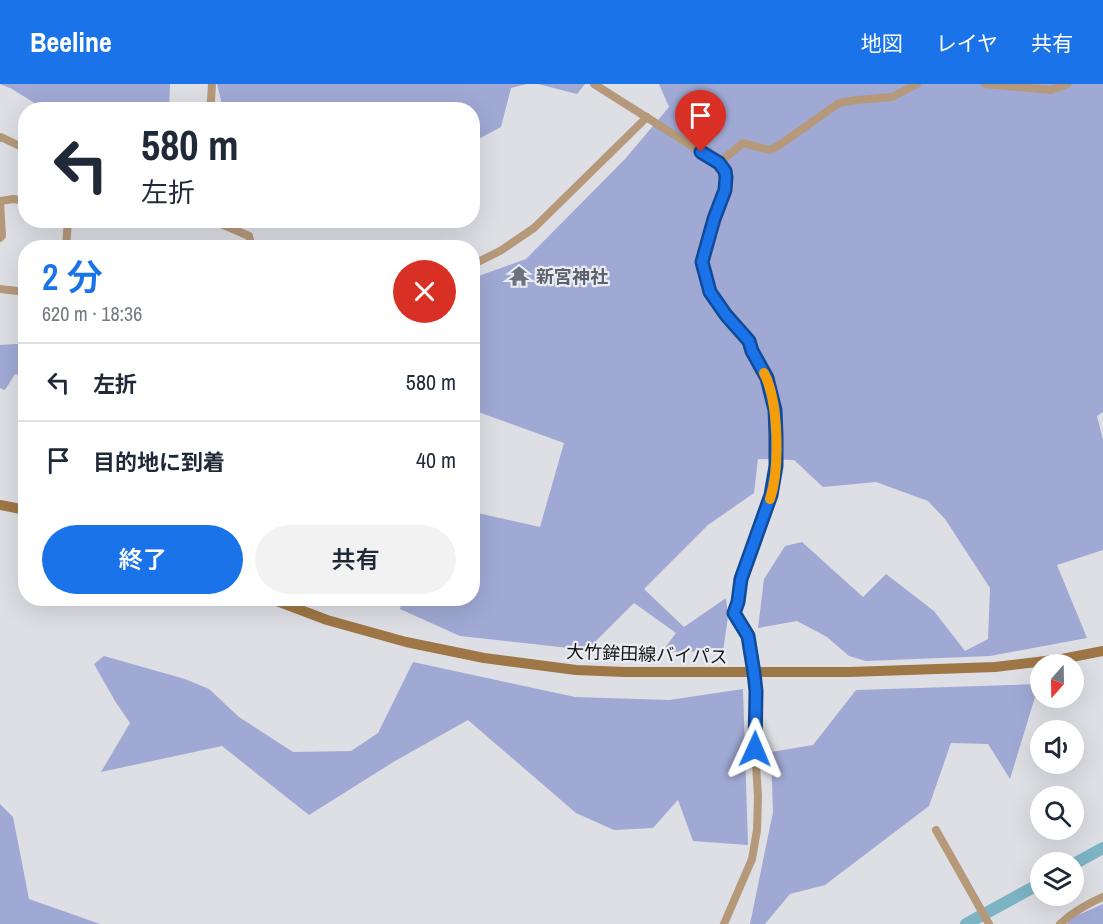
<!DOCTYPE html>
<html lang="ja">
<meta charset="utf-8">
<style>
body{margin:0;font-family:"Archivo Narrow","Noto Sans JP",sans-serif;background:#f2f2f3;color:#1f2937;height:100vh;display:flex;flex-direction:column;font-size:22px;white-space:nowrap}
*{box-sizing:border-box;margin:0}
p{font-size:20px;color:#747a83}
.icon{flex:none;width:33px;height:33px;fill:none;stroke:currentColor;stroke-width:2;stroke-linecap:round;stroke-linejoin:round}
.map{position:relative;flex:1;overflow:hidden}
.panel{position:absolute;left:18px;top:156px;width:462px;height:366px;display:flex;flex-direction:column;background:#fff;border-radius:24px;box-shadow:0 6px 24px #0002}
.panel>*{flex:none}
.top-card{position:absolute;left:18px;top:18px;width:462px;height:126px;border-radius:24px;box-shadow:0 6px 24px #0002;background:#fff;color:#1f2937;overflow:hidden}
.needle{width:39px;rotate:200deg}
.controls{position:absolute;left:1030px;top:570px;display:grid;gap:12px}
.controls a{display:grid;place-items:center;width:54px;height:54px;border-radius:50%;background:#fff;box-shadow:0 6px 24px #0002;font-size:30px}
.pin{position:absolute;display:grid;place-items:center;width:51px;height:51px;color:#fff;margin:-62px -26px;border-radius:50% 50% 50% 0;rotate:-45deg;box-shadow:0 0 6px #0007}
.pin .icon{rotate:45deg}
.me{position:absolute;width:66px;margin:-33px;rotate:1deg;stroke-linejoin:round;filter:drop-shadow(0 0 4px #0008)}
.turn{display:flex;align-items:center;gap:21px;height:126px;padding:0 24px;font-size:27px}
.turn .icon{width:78px;height:78px;stroke-width:2.5}
.turn b{display:block;font-size:42px;line-height:51px}
.round{display:grid;place-items:center;flex:none;width:63px;height:63px;border-radius:32px;background:#f2f2f3}
.summary{display:flex;align-items:center;justify-content:space-between;height:102px;padding:0 24px}
h1{font-size:36px;font-weight:600;line-height:45px;color:#1a73e8}
.primary-button{display:flex;gap:12px;margin-top:auto;padding:12px 24px}
.primary-button a{flex:1;height:69px;border-radius:36px;background:#1a73e8;color:#fff;font-size:24px;font-weight:600;line-height:69px;text-align:center}
.primary-button a+a{background:#f2f2f3;color:#1f2937}
ul{padding:0;list-style:none}
li{display:flex;align-items:center;gap:18px;height:78px;padding:0 24px;border-top:2px solid #e0e1e3}
li div{flex:1}
li b{display:block;font-size:22px}
li em{font-style:normal}
header{display:flex;align-items:center;gap:36px;box-sizing:border-box;height:84px;padding:0 30px;background:#1a73e8;color:#fff}
header strong{font-size:28px}
nav{display:flex;gap:33px;margin-inline-start:auto;font-size:21px}
.map>svg:first-child{display:block}
.forest{fill:#a0a9d4}
.lines{fill:none;stroke-linecap:round;stroke-linejoin:round}
.river{stroke:#7cb4c4;stroke-width:12}
.street{stroke:#b5997a;stroke-width:8}
.secondary{stroke:#9f7645;stroke-width:10}
.route-casing{stroke:#114b97;stroke-width:15}
.route{stroke:#1a73e8;stroke-width:10}
.slow{stroke:#f59e0b;stroke-width:10}
.labels{text-anchor:middle;dominant-baseline:central;stroke-width:4.5;stroke-linejoin:round;paint-order:stroke}
.worship-label{font-size:18px;font-weight:bold;fill:#5b616d;stroke:#ebecf2;text-anchor:start}
.street-label{font-size:18px;fill:#131315;stroke:#ebecf2}
</style>
<header>
<strong>Beeline</strong>
<nav><a>地図</a><a>レイヤ</a><a>共有</a></nav>
</header>
<div class="map">
<svg width="1103" height="840" viewBox="0 0 1103 840">
<rect width="100%" height="100%" fill="#dddfe5"/>
<g class="forest">
<polygon points="0,0 170,0 169,25 44,25 12,5"/>
<polygon points="217,0 527,0 511,4 501,43 473,58 472,26 223,25"/>
<polygon points="538,0 585,0 577,10"/>
<polygon points="659,0 1103,0 1103,328 1097,332 1103,356 1103,466 1057,481 1087,554 990,572 866,577 849,572 827,553 797,537 758,544 764,495 785,462 802,458 863,513 886,490 934,527 965,567 988,555 990,504 945,435 928,417 876,398 823,403 794,376 758,375 754,409 708,441 644,505 684,543 726,514 728,533 723,567 662,568 676,549 634,519 587,566 460,552 400,525 402,515 472,514 473,428 540,443 564,359 473,326 473,194 526,175 625,75 669,23"/>
<polygon points="16,260 25,261 25,293 15,290 5,306 0,304 0,261"/>
<polygon points="104,572 185,595 209,605 239,633 293,668 351,667 378,649 413,578 575,613 669,616 743,605 748,761 693,757 678,716 653,744 614,746 576,729 468,636 395,677 309,731 222,662 101,688 130,639 115,617 94,580"/>
<polygon points="1039,600 1010,695 988,660 951,659 929,722 825,801 790,810 765,840 750,840 773,728 771,668 813,661 856,606"/>
<polygon points="0,720 13,733 29,815 100,840 0,840"/>
<polygon points="1103,820 1103,840 1067,840 1071,834"/>
</g>
<g class="lines">
<g class="river">
<polyline points="1074,780 1103,764"/>
<polyline points="966,840 1041,799"/>
</g>
<g class="street">
<polyline points="594,0 719,79 725,87 725,106 714,135 702,178 710,208 726,231 749,257 752,267 767,294 775,325 776,351 775,382 771,411 741,495 738,518 734,529 748,552 754,589 756,607 755,665 758,712 757,746 752,775 724,840"/>
<polyline points="985,0 1051,6 1067,0"/>
<polyline points="208,26 211,17 212,0"/>
<polyline points="0,54 1,53 26,65"/>
<polyline points="719,79 743,59 769,66 778,62 839,19 857,16 892,13 917,0"/>
<polyline points="212,136 249,152 252,164"/>
<polyline points="0,154 2,152 0,117 13,115 26,117"/>
<polyline points="66,164 68,136"/>
<polyline points="472,181 500,167 534,144 647,33"/>
<polyline points="0,205 26,208"/>
<polyline points="936,746 989,840"/>
<path d="M1060,840C1073,828 1087,820 1103,813"/>
</g>
<g class="secondary">
<polyline points="0,421 26,426"/>
<polyline points="269,514 327,536 406,558 484,574 576,586 625,588 850,588 995,583 1062,575 1103,567"/>
</g>
</g>
<g class="lines">
<g class="route-casing">
<polyline id="route" points="701,68 719,79 725,87 726,93 725,106 714,135 702,178 710,208 726,231 749,257 752,267 767,294 775,326 776,351 776,382 771,411 741,495 738,518 734,529 748,552 754,589 756,607 755,665"/>
</g>
<use href="#route" class="route"/>
<path class="slow" d="M764,289C779,318 780,385 770,415"/>
</g>
<defs>
<g id="temple-bare" transform="scale(1.62)"><path d="M0-6L5-2H3V0L6.5 2.5H4V6H1.5V3h-3V6H-4V2.5H-6.5L-3 0V-2H-5Z" fill="#6b7280" stroke="#ebecf2" stroke-width="2.5" paint-order="stroke"/></g>
</defs>
<g fill-rule="evenodd">
<use href="#temple-bare" x="519" y="192"/>
</g>
<g class="labels">
<g class="worship-label">
<text x="536" y="192">新宮神社</text>
</g>
<g class="street-label">
<text transform="translate(647 570) rotate(2)">大竹鉾田線バイパス</text>
</g>
</g>
</svg>
<div class="controls">
<a><svg class="needle" viewBox="-14 -14 28 28"><path d="M0-13l5 13h-10z" fill="#e53935"/><path d="M0 13l5-13h-10z" fill="#747a83"/></svg></a>
<a><svg class="icon" aria-label="sound" viewBox="0 0 24 24"><path d="M4 9h4l5-4v14l-5-4H4zM17 9q2 3 0 6"/></svg></a>
<a><svg class="icon" aria-label="search" viewBox="0 0 24 24"><circle cx="10" cy="10" r="6"/><path d="M15 15l6 6"/></svg></a>
<a><svg class="icon" aria-label="layers" viewBox="0 0 24 24"><path d="M12 4l9 5-9 5-9-5zM3 14l9 5 9-5"/></svg></a>
</div>
<div class="pin" style="left:701px;top:68px;background:#d93025"><svg class="icon" aria-label="arrive" viewBox="0 0 24 24"><path d="M6 21V4h12l-3 4 3 4H6"/></svg></div>
<svg class="me" style="left:755px;top:665px" viewBox="-20 -20 40 40"><path d="M0-17L14 15 0 8-14 15z" fill="#1a73e8" stroke="#fff" stroke-width="4"/></svg>
<div class="top-card">
<div class="turn"><svg class="icon" aria-label="left" viewBox="0 0 24 24"><path d="M17 20v-9H6M10 6l-5 5 5 5"/></svg><div><b>580 m</b>左折</div></div>
</div>
<section class="panel">
<div class="summary"><div><h1>2 分</h1><p>620 m · 18:36</p></div><a class="round" style="background:#d93025;color:#fff"><svg class="icon" aria-label="close" viewBox="0 0 24 24"><path d="M6 6l12 12M18 6L6 18"/></svg></a></div>
<ul>
<li><svg class="icon" aria-label="left" viewBox="0 0 24 24"><path d="M17 20v-9H6M10 6l-5 5 5 5"/></svg><div><b>左折</b></div><em>580 m</em></li>
<li><svg class="icon" aria-label="arrive" viewBox="0 0 24 24"><path d="M6 21V4h12l-3 4 3 4H6"/></svg><div><b>目的地に到着</b></div><em>40 m</em></li>
</ul>
<div class="primary-button"><a>終了</a><a>共有</a></div>
</section>
</div>
